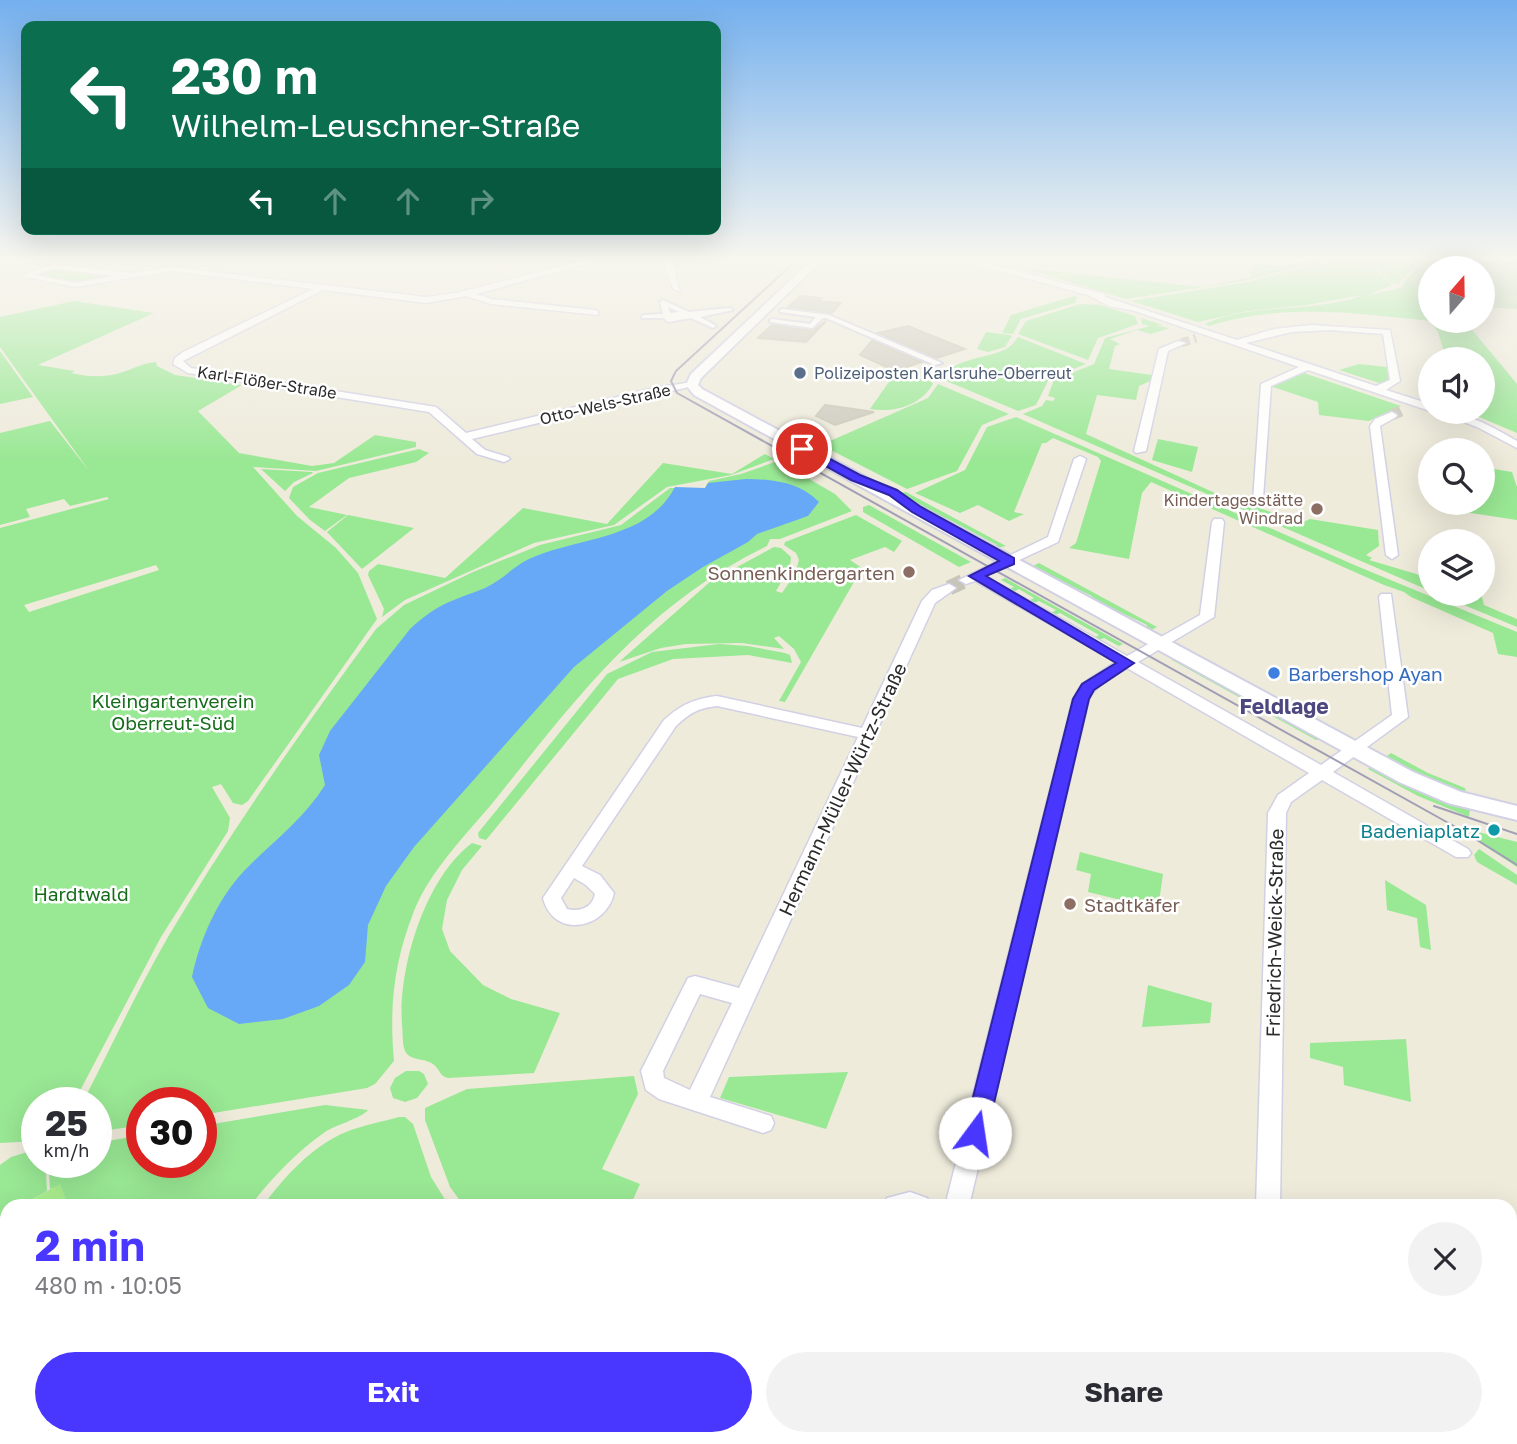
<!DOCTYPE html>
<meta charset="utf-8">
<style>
body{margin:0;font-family:"Golos Text",sans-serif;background:#f2f2f3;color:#2b2b33;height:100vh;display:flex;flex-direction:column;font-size:26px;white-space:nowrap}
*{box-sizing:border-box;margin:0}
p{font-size:23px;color:#7c7c81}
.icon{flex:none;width:38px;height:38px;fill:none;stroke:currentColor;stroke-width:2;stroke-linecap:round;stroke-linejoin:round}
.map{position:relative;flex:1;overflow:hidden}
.details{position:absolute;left:0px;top:1199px;width:1517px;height:247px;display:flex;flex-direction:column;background:#fff;border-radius:21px 21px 0 0;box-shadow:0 7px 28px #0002}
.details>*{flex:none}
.guide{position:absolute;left:21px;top:21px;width:700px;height:214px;border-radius:14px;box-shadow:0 7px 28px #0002;background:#0b6e4f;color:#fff;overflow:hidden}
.needle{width:46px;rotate:20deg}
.controls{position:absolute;left:1418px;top:256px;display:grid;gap:14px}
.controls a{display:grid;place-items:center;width:77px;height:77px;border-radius:50%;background:#fff;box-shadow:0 7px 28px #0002;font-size:35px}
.speed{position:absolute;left:21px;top:1087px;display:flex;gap:14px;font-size:35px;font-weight:700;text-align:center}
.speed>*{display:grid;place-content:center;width:91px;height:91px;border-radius:50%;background:#fff;box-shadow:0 7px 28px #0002;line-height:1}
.speed small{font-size:18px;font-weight:400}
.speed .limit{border:10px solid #d22;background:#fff;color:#111}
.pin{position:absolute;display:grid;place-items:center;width:60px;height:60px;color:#fff;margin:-30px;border:4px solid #fff;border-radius:50%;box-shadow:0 2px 7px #0007}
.me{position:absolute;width:77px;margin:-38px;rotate:14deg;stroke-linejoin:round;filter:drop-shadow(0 0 5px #0008)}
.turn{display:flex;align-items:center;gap:24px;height:147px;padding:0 35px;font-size:32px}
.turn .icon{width:91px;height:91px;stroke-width:2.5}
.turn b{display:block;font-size:49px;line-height:60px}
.lanes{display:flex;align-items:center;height:66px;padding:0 35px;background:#0003;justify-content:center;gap:35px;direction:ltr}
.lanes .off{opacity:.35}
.round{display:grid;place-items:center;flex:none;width:74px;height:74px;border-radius:37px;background:#f2f2f3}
.headline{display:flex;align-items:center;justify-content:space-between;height:119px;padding:0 35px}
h1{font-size:42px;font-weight:700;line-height:52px;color:#4937ff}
.primary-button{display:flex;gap:14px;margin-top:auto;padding:14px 35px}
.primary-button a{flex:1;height:80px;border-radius:42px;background:#4937ff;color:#fff;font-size:28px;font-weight:700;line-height:80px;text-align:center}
.primary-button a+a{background:#f2f2f3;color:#2b2b33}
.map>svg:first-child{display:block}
.green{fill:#99e894;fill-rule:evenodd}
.cemetery{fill:#bad9b1}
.pitch{fill:#acf08f}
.water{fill:#67a9f7}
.building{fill:#cccabe;stroke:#c9c7b5;stroke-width:2}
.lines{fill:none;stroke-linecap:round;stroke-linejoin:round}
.minor-tunnel-far2{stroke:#c7c4b8;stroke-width:9;stroke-dasharray:9 4.5;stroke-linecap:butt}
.minor-tunnel-far1{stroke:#c7c4b8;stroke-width:11;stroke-dasharray:11 6;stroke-linecap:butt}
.minor-tunnel{stroke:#c7c4b8;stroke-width:15;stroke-dasharray:15 7;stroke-linecap:butt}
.pedestrian-casing{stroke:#d2d0e4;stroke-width:4}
.minor-casing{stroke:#d2d0e4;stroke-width:3}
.tertiary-casing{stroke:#d2d0e4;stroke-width:4}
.pedestrian{fill:#fff;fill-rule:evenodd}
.minor{fill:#fff;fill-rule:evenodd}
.tertiary{fill:#fff;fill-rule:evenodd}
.tram{stroke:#a19eb6;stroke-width:2}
.route{fill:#4937ff;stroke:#2f24a6;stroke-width:2}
.service-dot{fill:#5c6f8a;stroke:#fff;stroke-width:2.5}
.education-dot{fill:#8d6e63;stroke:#fff;stroke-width:2.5}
.shop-dot{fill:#3f7fe0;stroke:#fff;stroke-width:2.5}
.culture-dot{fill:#0f9aa8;stroke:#fff;stroke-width:2.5}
.labels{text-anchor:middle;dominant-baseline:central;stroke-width:5;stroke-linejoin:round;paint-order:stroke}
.far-service-label{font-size:16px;fill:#4e5e75;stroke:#fff;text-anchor:start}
.far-street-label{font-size:16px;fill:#2a2a2a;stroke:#fff}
.far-education-label{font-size:16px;fill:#785e54;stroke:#fff;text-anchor:end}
.education-label{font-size:19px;fill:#785e54;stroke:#fff;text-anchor:end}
.shop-label{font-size:19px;fill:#366cbe;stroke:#fff;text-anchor:start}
.park-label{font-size:19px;fill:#156d1b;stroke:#fff}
.street-label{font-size:19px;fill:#2a2a2a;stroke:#fff}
.culture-label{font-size:19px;fill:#0d838f;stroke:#fff;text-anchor:end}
.neighbourhood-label{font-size:21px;font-weight:bold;fill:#4d477f;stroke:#fff}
</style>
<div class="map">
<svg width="1517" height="1444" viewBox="0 0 1517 1444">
<rect width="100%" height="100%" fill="#eeebdb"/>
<g class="green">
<polygon points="1322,258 1335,258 1243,281 1126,299 1023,268 1201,287 1251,277 1253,264 1282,266"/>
<path d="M1341,258H1362L1392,285L1365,296L1404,287L1403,286C1409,273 1426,259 1440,258L1409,281L1430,295V320H1464L1517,384V433L1465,411H1482V359H1446L1438,332L1430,321C1355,313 1281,303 1209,326L1205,324C1240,307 1287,310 1326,304C1338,302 1353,300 1362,295L1307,305L1248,311L1198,322L1131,301L1248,282Z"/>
<polygon points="1366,258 1429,258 1414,267 1398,284 1391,283"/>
<polygon points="61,268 109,275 110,276 77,283 36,277 44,271"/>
<polygon points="1074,296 1077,297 1075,303 1021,319 1013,334 1002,333 1011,315"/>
<path d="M74,301L154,313L29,369L38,365L75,371L71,373C89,377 105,378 123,372C135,368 143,363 156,362L157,366L175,375L242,385L198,411L239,453L312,466L334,463L375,435L416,442V447L316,471L253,467L297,516L336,548L358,573L377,619L248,801L242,805L233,803L221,784L212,787L230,818L228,831L161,937L74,1102H37V1141L0,1143V528L109,499L107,497L70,506L64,499L26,509L30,517L0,525V433L50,421L90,472L0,347V317ZM156,565L159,570L29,612L24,605Z"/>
<polygon points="1080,304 1100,305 1135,316 1138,324 1098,338 1088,360 1018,334 1026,321"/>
<polygon points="1141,318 1163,325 1156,326 1170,328 1151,334 1137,330 1110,339 1120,344 1115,346 1109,369 1152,375 1150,381 1139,386 1136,400 1097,395 1086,434 1241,505 1257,507 1301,523 1310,519 1378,530 1379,546 1366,555 1372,558 1369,560 1430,578 1430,591 1023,414 1042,406 1046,400 1053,401 1055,398 1048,396 1054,380 1094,364 1105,338 1150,326 1142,324"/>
<polygon points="986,332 1010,335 1012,336 1005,347 988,352 977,349"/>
<path d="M1018,337L1086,364L1049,379L1036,405L1018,411L944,380C947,359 990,358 1006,349C1012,346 1014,342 1018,337Z"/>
<polygon points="0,351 33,397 0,404"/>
<polygon points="1359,364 1387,367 1389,380 1382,384 1339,370"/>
<polygon points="1301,372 1401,406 1369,421 1319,415 1318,402 1270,386"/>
<path d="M893,376L931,381L933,384C920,406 894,413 870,409Z"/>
<polygon points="938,384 1009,414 982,425 957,471 907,489 821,445 928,398"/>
<polygon points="1016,417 1359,567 1517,632 1517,657 1498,654 1493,633 1411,597 1404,592 1384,585 1151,482 1142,493 1129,559 1069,548 1076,543 1101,461 1098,457 1053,438 1046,443 1042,443 1014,512 1024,514 1009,521 978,505 960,513 915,493 965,470 987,427"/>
<polygon points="1158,439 1198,447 1192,472 1152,460"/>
<polygon points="419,449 429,453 416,462 349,478 309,507 347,515 325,531 310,520 289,498 293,487 318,473"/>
<polygon points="765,454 774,459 731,475 667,487 614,525 534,543 405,600 382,617 384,609 368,575 369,571 378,564 445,578 523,508 607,524 663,463 732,474"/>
<path d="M775,462H780L835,494L852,511L780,539H770L767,546C645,605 577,697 495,800C467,834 431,869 414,911C394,962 389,1006 394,1061L375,1084L367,1088L201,1115V1102H142V1125L96,1132V1102H83C111,1047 137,991 168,937C231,830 303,729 376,629L404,605L473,572L540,545L621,525L670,488H705L709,481L741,474Z"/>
<polygon points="1482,467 1512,472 1517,487 1517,520 1451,510 1450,502 1482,502"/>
<polygon points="261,469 312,472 313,473 294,482 285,491"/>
<polygon points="906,492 1006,546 996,548 997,545 948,519 933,514 901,493"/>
<polygon points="869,505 971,562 959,567 863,512 863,507"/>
<polygon points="348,515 414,528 362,569 327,532"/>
<polygon points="856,515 902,541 894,552 885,547 850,560 862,568 785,702 779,701 801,662 794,649 779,636 774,638 784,649 742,643 686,644 661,648 619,662 711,581 774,547 781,548 791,557 790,567 776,591 782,593 795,574 799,560 796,553 784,545 785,542"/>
<path d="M1039,563L1157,627L1149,631L1146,629L1147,625C1128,615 1110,609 1091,599L1092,596L1031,567Z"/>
<polygon points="1005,578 1123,644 1119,646 1104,638 1097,641 1092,639 1099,635 1060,613 1052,616 1049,614 1056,610 1039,601 1031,604 1027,602 1034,598 1019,589 1011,593 1007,590 1014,587 1001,580"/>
<polygon points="1435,593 1481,593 1484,605 1517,619 1517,627"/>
<polygon points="719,644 748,646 785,653 790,655 792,663 748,655 673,659 618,679 486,840 479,838 478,833 607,674 652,652"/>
<polygon points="1177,657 1324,739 1316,740 1172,660"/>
<polygon points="1391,753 1428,773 1465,788 1467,797 1436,786 1384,758"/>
<polygon points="1373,765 1447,802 1470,809 1469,817 1418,796 1368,769"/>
<polygon points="1478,832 1517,842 1517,867 1480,843"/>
<path d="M472,843L482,846L462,870L447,900L442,929L450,951L483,985L511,999L560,1013L534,1073L448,1078C439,1076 440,1069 433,1064C425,1058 410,1061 405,1051C402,1043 403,1033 402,1024C398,968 425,878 472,843Z"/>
<polygon points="1479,849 1517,875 1517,885 1477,862 1474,855"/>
<polygon points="1080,852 1163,874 1158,909 1088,892 1091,874 1076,870"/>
<polygon points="1385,880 1426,905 1431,950 1420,947 1417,918 1387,910"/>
<polygon points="1148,985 1212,1003 1210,1023 1142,1027"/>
<polygon points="1406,1039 1411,1102 1344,1085 1343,1067 1310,1058 1310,1043"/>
<polygon points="406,1071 419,1071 424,1074 428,1084 417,1098 405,1102 393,1098 390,1088 395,1078"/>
<polygon points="848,1072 826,1129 720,1098 729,1077"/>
<polygon points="634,1076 638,1094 602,1169 640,1184 631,1204 634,1206 464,1206 450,1187 425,1120 425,1108 467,1089"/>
<path d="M325,1105L368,1110C360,1119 337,1124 325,1132C295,1153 272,1178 250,1206H68L60,1185L50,1189L49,1174L56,1162H96V1143L142,1135V1162H201V1126Z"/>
<path d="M399,1117H405L413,1124L431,1177L449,1206H263C284,1177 312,1146 346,1132C363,1125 382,1122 399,1117Z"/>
<polygon points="37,1149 37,1162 51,1162 46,1173 47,1191 20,1206 7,1206 7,1213 0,1217 0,1165 11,1157"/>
<polygon points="0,1256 7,1278 7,1321 0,1325 7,1342 7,1438 625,1438 629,1444 0,1444"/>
<polygon points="645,1439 746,1439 750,1444 649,1444"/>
</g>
<polygon class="cemetery" points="1440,258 1517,258 1517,309 1482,307 1482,268 1430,268 1430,303 1426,302 1409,281"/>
<polygon class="pitch" points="60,1184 68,1206 20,1206"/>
<path class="water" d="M746,479C772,479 800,482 819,502L808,516L757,534L748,542L703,567L667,591L574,667L414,847L386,886L368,925L365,962L349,985L319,1006L283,1019L239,1024L208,1008L192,977C200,939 217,900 244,871C272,842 303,820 325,785L319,755L330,731L410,629C423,617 437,606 454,600C467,594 482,591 494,583C507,575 516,565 529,559C577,537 648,540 675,487L705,488L708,483Z"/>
<g class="building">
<polygon points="800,296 821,298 818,301 841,303 832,313 788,307"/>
<polygon points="826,321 806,342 758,338 772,325 812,331"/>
<polygon points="908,326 930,335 965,349 937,358 878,333"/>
<polygon points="872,341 922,362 895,371 860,355"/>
<polygon points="825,405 874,412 835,425 816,416"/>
</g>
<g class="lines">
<polyline class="minor-tunnel-far2" points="1181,343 1196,338"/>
<polyline class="minor-tunnel-far1" points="1392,415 1401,411"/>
<polyline class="minor-tunnel" points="949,588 966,580"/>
<g class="pedestrian-casing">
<g id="pedestrian">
<path d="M663,300L689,312L730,308L733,310L700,317L715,325L716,326L713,328L691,318L668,322L664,318H642V316L644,315L663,314L660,302ZM668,307L679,312L670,313Z"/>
<polygon points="782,309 829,315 942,363 935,365 826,318 823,318 812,328 770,322 770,320 772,319 810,324 816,317 780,312 780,310"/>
</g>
</g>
<g class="minor-casing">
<g id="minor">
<path d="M593,258H608L476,294L492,299L595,310L598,311V315L491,304L466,296L426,303L323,290L183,361L191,368L436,407L466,433L655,388L692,382L697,385L472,439L485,450L508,457L510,459L504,462L477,454L429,412L188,373L173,364L175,358L183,352L313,289L172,271L75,287L21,276L53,264L131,273L172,267L426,297L456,293ZM54,268L115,276L75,283L35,275Z"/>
<polygon points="663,258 671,258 680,291 673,289"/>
<path d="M951,258H967L1105,294V297L1237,340L1274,329L1311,325L1390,330L1400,381L1386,390L1430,404V411L1308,370L1271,386L1263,498L1257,502L1253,501L1261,384L1299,367L1135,311L1109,306L1088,295ZM1329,330L1383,334L1390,380L1376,386L1246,343L1292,332Z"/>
<polygon points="1178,341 1186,343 1168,351 1146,451 1136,453 1134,451 1159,349"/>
<path d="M1435,411C1465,411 1491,426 1517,441V448L1477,427Z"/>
<polygon points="1392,412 1397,415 1396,417 1380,426 1398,555 1392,559 1386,555 1370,426 1375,419"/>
<path d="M1080,456L1086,459L1058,542L985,576L1127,656L1200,615L1212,522L1214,519H1222L1224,522L1214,617L1138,662L1321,765L1392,715L1379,597L1381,594H1391L1408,717L1333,772L1468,849L1471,853L1468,857H1456L1322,780L1291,802L1286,813L1280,1206H1256L1268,813L1278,795L1309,773L1127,668C1112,677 1097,683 1089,699L969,1206H945L1073,699L1082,684L1116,662L975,581L966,584L959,580L1048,537L1074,459Z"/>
<path d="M949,584L956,588L935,603L710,1097L771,1116L774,1123L771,1130L763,1133L659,1099L646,1090L641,1071L688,978L695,976L739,988L858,737L717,706C698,708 690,713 676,726L582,866L600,875L614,893C606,930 553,939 543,898L664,720C682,704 694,699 717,696L862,728L922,601L932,590ZM574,878L586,885L595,894C592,908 580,912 567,909L561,898ZM700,994L732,1003L690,1090L664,1078L663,1071Z"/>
<polygon points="910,1192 927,1198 931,1206 883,1206 887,1198"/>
<rect x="1249" y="1438" width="28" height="6"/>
</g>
</g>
<g class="tertiary-casing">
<polygon id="tertiary" points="814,258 824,258 701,378 698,385 702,389 1413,772 1461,792 1517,806 1517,820 1448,803 1399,782 694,395 686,385 691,374"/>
</g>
<use href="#pedestrian" class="pedestrian"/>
<use href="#minor" class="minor"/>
<use href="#tertiary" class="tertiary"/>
<g class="tram">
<polyline points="799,258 676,371 671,381 677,393 1461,830 1517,865"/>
<polyline points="1434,806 1517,834"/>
</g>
</g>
<linearGradient id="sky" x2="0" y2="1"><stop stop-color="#74b0ee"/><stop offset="0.56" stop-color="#f7f6ef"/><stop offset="1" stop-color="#f7f6ef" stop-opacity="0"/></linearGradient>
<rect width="1517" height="461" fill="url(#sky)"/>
<polygon class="route" points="798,446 806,446 860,475 897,490 921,507 1014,558 1014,564 986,576 1134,663 1094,690 1089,699 987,1133 983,1140 975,1143 967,1140 964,1133 1073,699 1082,684 1116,663 969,576 999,561 912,512 889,495 851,480 798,451"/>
<circle class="service-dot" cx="800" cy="373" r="7"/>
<g class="education-dot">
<circle cx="1317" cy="509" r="7"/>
<circle cx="909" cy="572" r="7"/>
<circle cx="1070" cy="904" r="7"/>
</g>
<circle class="shop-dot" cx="1274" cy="673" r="7"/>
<circle class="culture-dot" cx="1494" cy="830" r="7"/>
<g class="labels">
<g class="far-service-label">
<text x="814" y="373">Polizeiposten Karlsruhe-Oberreut</text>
</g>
<g class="far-street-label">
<text transform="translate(267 382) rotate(9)">Karl-Flößer-Straße</text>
<text transform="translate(605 404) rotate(-13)">Otto-Wels-Straße</text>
</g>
<g class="far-education-label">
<text x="1303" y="500">Kindertagesstätte<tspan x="1303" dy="18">Windrad</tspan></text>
</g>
<g class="education-label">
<text x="895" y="572">Sonnenkindergarten</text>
<text x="1084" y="904" text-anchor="start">Stadtkäfer</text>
</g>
<g class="shop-label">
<text x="1288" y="673">Barbershop Ayan</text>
</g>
<g class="park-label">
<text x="173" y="700">Kleingartenverein<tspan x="173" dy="22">Oberreut-Süd</tspan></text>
<text x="81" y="893">Hardtwald</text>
</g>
<g class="street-label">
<text transform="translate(842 789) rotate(-65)">Hermann-Müller-Würtz-Straße</text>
<text transform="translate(1274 933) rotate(-89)">Friedrich-Weick-Straße</text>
</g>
<g class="culture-label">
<text x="1480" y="830">Badeniaplatz</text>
</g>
<g class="neighbourhood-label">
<text x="1284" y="706">Feldlage</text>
</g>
</g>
</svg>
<div class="controls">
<a><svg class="needle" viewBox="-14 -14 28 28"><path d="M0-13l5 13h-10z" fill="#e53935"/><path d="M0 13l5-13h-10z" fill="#7c7c81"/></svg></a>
<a><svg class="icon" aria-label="sound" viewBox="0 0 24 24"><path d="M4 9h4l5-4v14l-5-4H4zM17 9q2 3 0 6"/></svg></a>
<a><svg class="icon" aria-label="search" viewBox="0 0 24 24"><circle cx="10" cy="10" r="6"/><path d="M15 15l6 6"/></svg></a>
<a><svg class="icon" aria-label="layers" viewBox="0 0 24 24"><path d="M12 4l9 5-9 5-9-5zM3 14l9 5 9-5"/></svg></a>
</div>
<div class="speed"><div>25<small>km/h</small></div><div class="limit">30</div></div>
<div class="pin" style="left:802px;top:449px;background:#d93025"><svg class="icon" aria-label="arrive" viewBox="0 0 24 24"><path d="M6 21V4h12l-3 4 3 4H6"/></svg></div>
<svg class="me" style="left:975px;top:1133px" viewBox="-20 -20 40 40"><circle r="19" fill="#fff"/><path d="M0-13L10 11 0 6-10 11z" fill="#4937ff"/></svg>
<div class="guide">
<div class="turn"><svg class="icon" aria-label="left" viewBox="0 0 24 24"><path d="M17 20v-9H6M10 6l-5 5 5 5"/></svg><div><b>230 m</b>Wilhelm-Leuschner-Straße</div></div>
<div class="lanes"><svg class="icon" aria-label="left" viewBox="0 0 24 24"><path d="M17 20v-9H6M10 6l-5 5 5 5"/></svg><svg class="icon off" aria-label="ahead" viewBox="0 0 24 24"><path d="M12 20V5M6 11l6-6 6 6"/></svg><svg class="icon off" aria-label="ahead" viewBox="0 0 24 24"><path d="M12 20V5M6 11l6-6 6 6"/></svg><svg class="icon off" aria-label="right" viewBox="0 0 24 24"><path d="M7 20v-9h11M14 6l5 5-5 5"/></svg></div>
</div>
<section class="details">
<div class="headline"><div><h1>2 min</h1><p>480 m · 10:05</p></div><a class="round"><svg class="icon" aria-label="close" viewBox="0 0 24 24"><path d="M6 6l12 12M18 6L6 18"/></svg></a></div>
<div class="primary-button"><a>Exit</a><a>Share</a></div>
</section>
</div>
